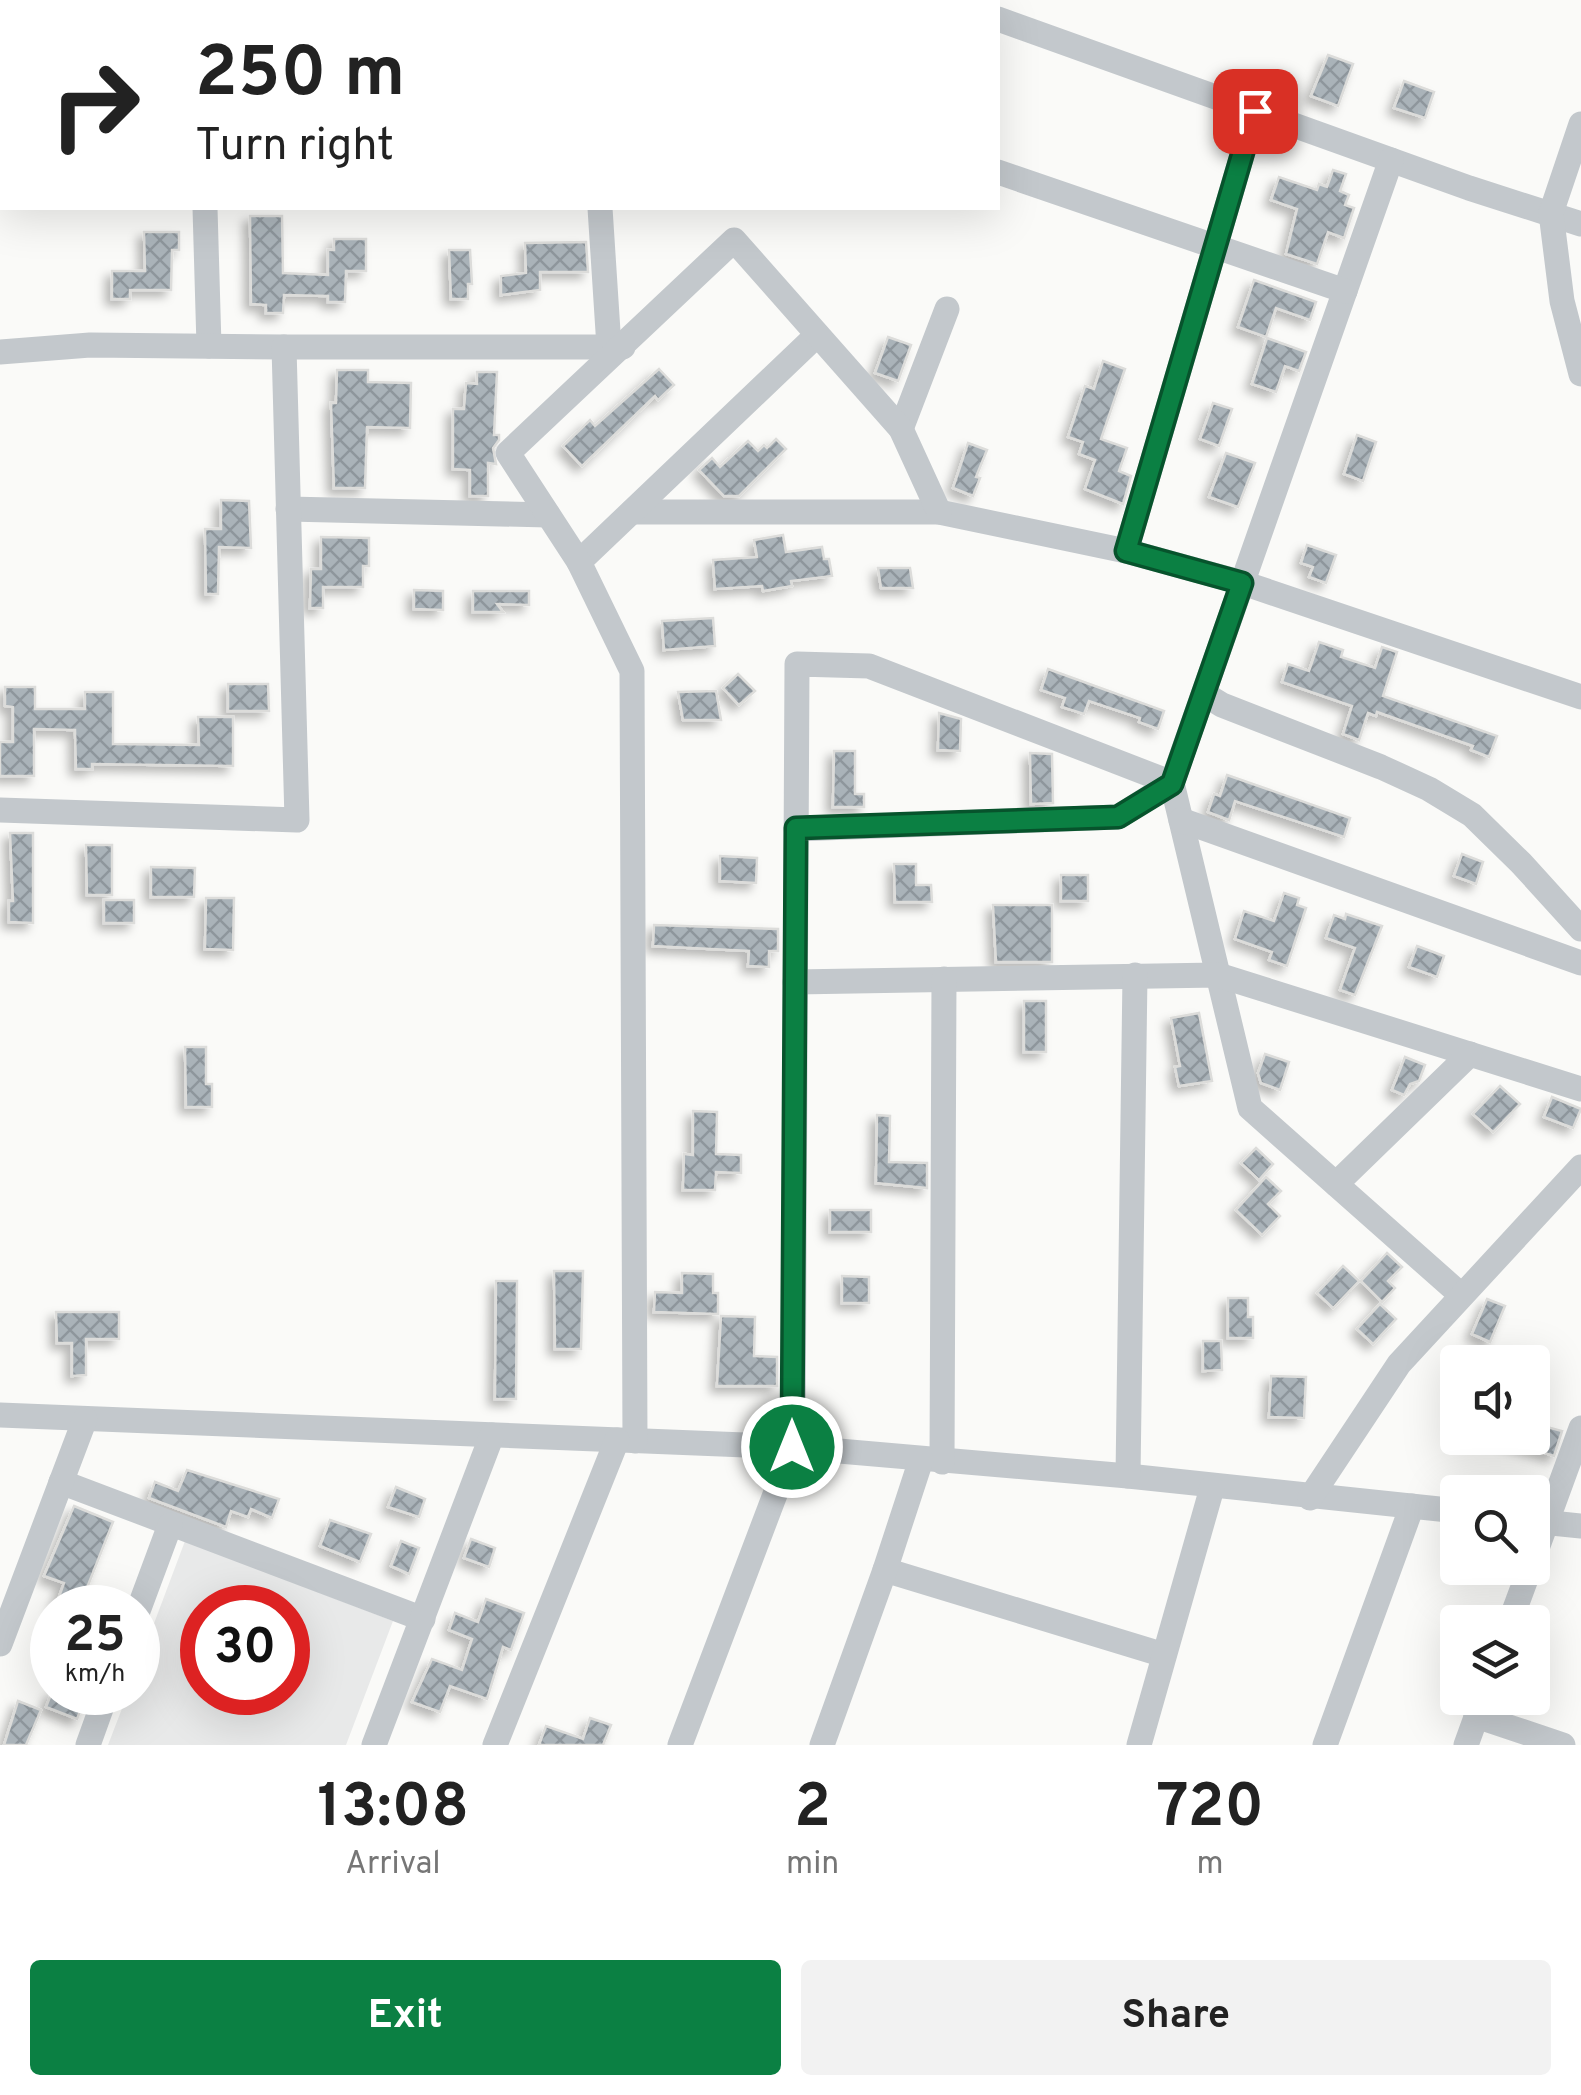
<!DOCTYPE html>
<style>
body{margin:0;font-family:Overpass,sans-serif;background:#f2f2f2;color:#222;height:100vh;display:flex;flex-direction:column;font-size:38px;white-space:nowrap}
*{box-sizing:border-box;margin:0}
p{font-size:32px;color:#767676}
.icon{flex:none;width:55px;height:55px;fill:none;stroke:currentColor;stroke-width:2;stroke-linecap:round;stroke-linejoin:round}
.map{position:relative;height:1745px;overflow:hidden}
.drawer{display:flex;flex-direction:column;background:#fff;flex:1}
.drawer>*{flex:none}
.banner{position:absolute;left:0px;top:0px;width:1000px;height:210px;box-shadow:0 10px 40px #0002;background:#fff;color:#222;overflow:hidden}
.buttons{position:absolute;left:1440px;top:1345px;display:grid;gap:20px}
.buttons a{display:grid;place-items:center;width:110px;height:110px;border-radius:10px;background:#fff;box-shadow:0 10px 40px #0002;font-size:50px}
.speed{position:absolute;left:30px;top:1585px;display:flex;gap:20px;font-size:50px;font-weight:700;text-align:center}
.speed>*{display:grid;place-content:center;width:130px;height:130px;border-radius:50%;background:#fff;box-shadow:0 10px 40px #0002;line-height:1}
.speed small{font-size:25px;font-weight:400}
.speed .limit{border:15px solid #d22;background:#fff;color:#111}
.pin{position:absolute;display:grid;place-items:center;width:85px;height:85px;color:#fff;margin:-42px;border-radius:20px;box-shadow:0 5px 15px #0006}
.me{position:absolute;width:110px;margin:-55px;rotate:0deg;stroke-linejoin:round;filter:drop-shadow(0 0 8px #0008)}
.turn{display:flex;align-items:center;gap:35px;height:210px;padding:0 30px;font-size:45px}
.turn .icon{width:130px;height:130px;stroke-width:2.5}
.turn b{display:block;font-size:70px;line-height:85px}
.eta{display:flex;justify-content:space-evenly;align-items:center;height:170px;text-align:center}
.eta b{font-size:60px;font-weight:700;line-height:70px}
.cta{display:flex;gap:20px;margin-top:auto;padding:20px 30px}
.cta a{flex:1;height:115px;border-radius:10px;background:#0b8043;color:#fff;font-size:40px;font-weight:700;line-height:115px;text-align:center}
.cta a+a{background:#f2f2f2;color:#222}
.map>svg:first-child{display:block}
.built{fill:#e8e9e9;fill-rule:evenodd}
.building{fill:url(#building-cross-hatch);stroke:#dcdcda;stroke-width:2.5;filter:url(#shadow)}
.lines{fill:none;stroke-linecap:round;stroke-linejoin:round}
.minor{stroke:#c3c8cc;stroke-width:25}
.route-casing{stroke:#07532c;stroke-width:25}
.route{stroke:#0b8043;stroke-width:18}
</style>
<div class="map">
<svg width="1581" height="1745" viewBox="0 0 1581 1745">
<defs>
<pattern id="building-cross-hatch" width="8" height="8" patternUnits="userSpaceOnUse" patternTransform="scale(2.5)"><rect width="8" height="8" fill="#aab3b9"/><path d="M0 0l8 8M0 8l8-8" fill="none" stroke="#8e969c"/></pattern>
<filter id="shadow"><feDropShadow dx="-6" dy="6" stdDeviation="5" flood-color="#0004"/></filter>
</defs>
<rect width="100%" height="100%" fill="#fafaf8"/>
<path class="built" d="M185,1541L393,1621L346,1745H108L128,1693L138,1692V1666ZM202,1608H288V1692H202Z"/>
<g class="building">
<polygon points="1328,55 1353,64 1338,106 1311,96"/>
<polygon points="1404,81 1434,92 1425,118 1394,108"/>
<polygon points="1333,170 1346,174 1340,191 1349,195 1345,205 1354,208 1344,238 1328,232 1317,264 1286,254 1297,209 1271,200 1279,177 1317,190 1319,184 1327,187"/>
<polygon points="250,216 282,216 283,273 328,275 328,250 334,250 334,239 366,239 366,271 346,271 345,302 328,302 328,296 284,295 283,313 266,313 266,305 251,304"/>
<polygon points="144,232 179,232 179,250 172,250 171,290 130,290 130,299 112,299 112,271 145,271"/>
<polygon points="586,242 588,272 540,272 540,290 501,295 501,276 526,273 525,243"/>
<polygon points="449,250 470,250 472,284 468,284 468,299 451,299"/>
<polygon points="1254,280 1316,302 1310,320 1276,308 1266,337 1238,327"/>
<polygon points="888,337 911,345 898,381 875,373"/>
<polygon points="1267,338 1306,352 1299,371 1285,366 1276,392 1252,384"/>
<polygon points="1103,361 1125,369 1101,439 1127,448 1119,471 1131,476 1123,504 1085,489 1095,460 1079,454 1083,442 1068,437 1085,386 1094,389"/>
<polygon points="659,369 674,385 658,400 655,396 582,466 563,446 590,420 595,426"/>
<polygon points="337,370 368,370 368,382 411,383 410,428 367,427 365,488 334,488 331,403 336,403"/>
<polygon points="477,372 497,372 494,435 499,435 499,440 493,448 496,464 488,463 488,496 470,496 470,470 453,469 453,409 464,409 466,383 477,384"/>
<polygon points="1213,403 1232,409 1219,446 1200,439"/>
<polygon points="1357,435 1376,442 1363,481 1344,474"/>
<polygon points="776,439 786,449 739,496 724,496 699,470 712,458 720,467 748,441 758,451 764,445 767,448"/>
<polygon points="968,443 987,450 976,477 980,478 973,496 953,488"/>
<polygon points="1226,453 1255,463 1238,507 1209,497"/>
<polygon points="221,500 249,501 251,548 219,547 218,594 206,594 205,529 221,529"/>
<polygon points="783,535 786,552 822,547 824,559 829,559 832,576 791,581 792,586 763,591 762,586 715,589 713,560 757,557 754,540"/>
<polygon points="321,537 369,538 369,566 363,566 363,587 323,587 323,608 310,608 311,569 321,569"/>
<polygon points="1307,545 1336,555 1326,583 1309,577 1313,567 1301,563"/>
<polygon points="878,568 910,568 913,588 881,588"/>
<polygon points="414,590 443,591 443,610 414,609"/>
<polygon points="473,591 529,591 529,605 497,604 503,612 473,612"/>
<polygon points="713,618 715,646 664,650 662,621"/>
<polygon points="1319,642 1343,650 1341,657 1375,668 1382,647 1397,652 1383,696 1497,736 1489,757 1471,750 1473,746 1377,712 1376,716 1368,713 1359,740 1343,734 1352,706 1282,682 1288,664 1309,671"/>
<polygon points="1048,669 1164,711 1158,729 1139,722 1140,718 1089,701 1084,714 1062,707 1065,698 1041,690"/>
<polygon points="738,674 755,691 739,705 723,688"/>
<polygon points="228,684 268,684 269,711 228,711"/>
<polygon points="5,687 35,687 35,709 85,709 85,692 113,692 113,744 199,745 198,717 233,717 233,766 92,764 92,769 76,769 75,730 34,729 34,776 0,776 0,742 13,742 13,707 5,706"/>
<polygon points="716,691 721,720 683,720 678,692"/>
<polygon points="939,713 961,719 960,751 938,750"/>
<polygon points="834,751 855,751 855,794 864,794 864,807 833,807"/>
<polygon points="1030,753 1052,754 1053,803 1031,804"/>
<polygon points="1227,775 1350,818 1344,837 1235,801 1229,820 1208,812 1214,794 1220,796"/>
<polygon points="10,833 33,833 33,923 9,922 9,901 13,901"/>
<polygon points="86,845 112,845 112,895 87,895"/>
<polygon points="1462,854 1483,862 1476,884 1454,876"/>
<polygon points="720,856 757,858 756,883 720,881"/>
<polygon points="894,864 916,864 916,885 931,885 932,902 895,902"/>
<polygon points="151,867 195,868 194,897 151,897"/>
<rect x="1061" y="875" width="27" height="26"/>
<polygon points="1284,893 1299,898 1297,905 1306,908 1287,966 1269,960 1272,952 1235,939 1244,911 1274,921"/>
<polygon points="206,898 234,898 233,950 205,949"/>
<rect x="104" y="900" width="30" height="23"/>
<polygon points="993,905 1052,905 1052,962 996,962"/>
<polygon points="1346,914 1382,926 1355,995 1340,990 1355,948 1326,938 1334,915 1345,919"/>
<polygon points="654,925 778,929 778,951 769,951 769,967 748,966 749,951 653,946"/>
<polygon points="1417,946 1444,956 1437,977 1409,967"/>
<rect x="1024" y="1001" width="22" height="51"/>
<polygon points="1199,1013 1212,1081 1179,1086 1175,1067 1180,1066 1171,1018"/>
<polygon points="185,1047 206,1047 206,1084 212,1084 212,1107 186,1107"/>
<polygon points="1265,1054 1289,1062 1280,1090 1261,1083 1258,1073"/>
<polygon points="1405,1057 1425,1065 1419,1081 1410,1084 1404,1095 1392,1090"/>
<polygon points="1500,1086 1520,1104 1493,1132 1473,1114"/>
<polygon points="1552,1097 1581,1109 1573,1128 1544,1117"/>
<polygon points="693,1111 717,1112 716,1154 741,1155 741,1173 716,1172 715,1190 683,1190 684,1154 693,1155"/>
<polygon points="877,1115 890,1116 889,1162 927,1163 927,1188 876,1183"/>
<polygon points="1256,1148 1273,1164 1259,1180 1241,1163"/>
<polygon points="1266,1177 1281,1191 1268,1204 1280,1216 1262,1235 1236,1210"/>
<rect x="830" y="1210" width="41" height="22"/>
<polygon points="1387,1253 1402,1267 1388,1281 1395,1288 1382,1302 1361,1281"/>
<polygon points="1343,1266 1359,1281 1333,1308 1317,1293"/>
<polygon points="554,1271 583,1271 581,1349 555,1349"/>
<polygon points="682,1273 713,1274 713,1293 718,1293 718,1314 654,1312 655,1292 682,1293"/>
<polygon points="842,1276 869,1277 869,1303 842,1303"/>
<polygon points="496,1281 517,1281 516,1399 495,1399"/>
<polygon points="1228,1298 1248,1298 1248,1317 1253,1317 1253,1338 1228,1338"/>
<polygon points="1487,1299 1505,1306 1490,1342 1472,1334"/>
<polygon points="1380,1304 1396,1319 1373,1344 1357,1329"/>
<polygon points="56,1312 119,1312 119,1339 86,1339 86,1375 72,1376 72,1343 57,1343"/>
<polygon points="721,1316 755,1317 754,1356 777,1357 777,1386 717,1386"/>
<polygon points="1203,1341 1221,1341 1222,1370 1203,1371"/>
<polygon points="1271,1376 1306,1377 1304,1418 1269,1417"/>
<polygon points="1532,1423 1562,1431 1554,1456 1506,1441 1506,1438 1532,1438"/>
<polygon points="187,1470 279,1499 272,1518 251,1509 248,1517 231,1511 226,1527 149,1498 155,1482 178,1491"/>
<polygon points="396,1487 425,1499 419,1517 388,1507"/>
<polygon points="74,1506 113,1522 79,1608 55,1608 64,1583 44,1576"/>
<polygon points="330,1520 371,1534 360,1562 320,1546"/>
<polygon points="471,1539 495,1548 489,1567 464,1558"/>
<polygon points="401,1541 419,1548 409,1574 391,1566"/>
<polygon points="486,1599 524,1613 511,1650 503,1647 487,1699 450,1686 440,1712 412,1702 432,1659 462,1670 472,1639 449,1630 455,1613 478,1622"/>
<polygon points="52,1692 63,1692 84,1701 77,1719 46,1707"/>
<polygon points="18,1701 41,1710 26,1745 4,1745"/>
<polygon points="590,1718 611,1725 603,1745 539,1745 546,1726 583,1739"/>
</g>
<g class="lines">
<g class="minor">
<polyline points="945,0 952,2"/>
<polyline points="998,19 1469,188 1581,224"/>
<polyline points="1581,124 1551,213 1562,301 1581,374"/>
<polyline points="1391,160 1172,783 1250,1108 1461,1295"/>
<polyline points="998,172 1345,291"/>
<polyline points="205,208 209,346"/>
<polyline points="600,208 609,347"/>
<polyline points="0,352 90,345 284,347"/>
<polyline points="901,429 947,309"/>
<polyline points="288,509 548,515"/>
<polyline points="632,512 939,512 1126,551 1243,583 1581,697"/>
<polyline points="1126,551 1255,111"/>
<polyline points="579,562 817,335"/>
<polyline points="1204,694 1222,705 1381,767 1429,789 1472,815 1521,863 1581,929"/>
<polyline points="0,810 297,820 284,347 623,347"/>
<polyline points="1181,820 1581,963"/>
<polyline points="796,829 1118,817 1172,783"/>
<polyline points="795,982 1218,975 1581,1089"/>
<polyline points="1336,1184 1470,1054"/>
<polyline points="0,1415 793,1447 1128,1476 1458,1511"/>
<polyline points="635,1441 632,671 579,562 508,453 734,240 901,429 939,512"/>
<polyline points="942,1462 944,979"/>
<polyline points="1128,1476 1135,975"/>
<polyline points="61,1482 423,1619"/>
<polyline points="1310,1498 1399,1364 1581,1167"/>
<polyline points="1532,1521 1581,1526"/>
<polyline points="1532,1562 1581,1428"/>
<polyline points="885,1570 1164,1655"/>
<polyline points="138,1611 170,1525"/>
<polyline points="1510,1622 1530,1568"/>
<polyline points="0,1644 85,1419"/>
<polyline points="1476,1716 1563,1745"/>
<polyline points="88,1745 107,1692"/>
<polyline points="374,1745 492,1435"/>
<polyline points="495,1745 617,1440"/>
<polyline points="680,1745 793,1447 797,664 869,666 1172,783"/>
<polyline points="822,1745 885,1570 921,1460"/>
<polyline points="1139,1745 1212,1488"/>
<polyline points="1325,1745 1412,1506"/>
<polyline points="1466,1745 1483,1698"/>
</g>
</g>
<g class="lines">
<g class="route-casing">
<polyline id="route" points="792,1447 796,828 1118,817 1172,784 1242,583 1126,551 1255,111"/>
</g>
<use href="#route" class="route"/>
</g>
</svg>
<div class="buttons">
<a><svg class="icon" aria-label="sound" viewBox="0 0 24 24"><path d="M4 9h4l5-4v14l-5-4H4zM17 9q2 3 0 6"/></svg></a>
<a><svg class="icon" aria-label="search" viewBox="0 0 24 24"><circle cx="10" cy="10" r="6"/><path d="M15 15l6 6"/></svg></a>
<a><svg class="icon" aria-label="layers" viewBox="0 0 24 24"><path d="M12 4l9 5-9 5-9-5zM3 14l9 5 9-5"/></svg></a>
</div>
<div class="speed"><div>25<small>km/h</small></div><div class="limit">30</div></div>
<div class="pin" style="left:1255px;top:111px;background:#d93025"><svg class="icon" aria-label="arrive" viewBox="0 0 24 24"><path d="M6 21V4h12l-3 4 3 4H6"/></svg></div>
<svg class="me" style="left:792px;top:1447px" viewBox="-20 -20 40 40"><circle r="17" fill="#0b8043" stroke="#fff" stroke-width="3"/><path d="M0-11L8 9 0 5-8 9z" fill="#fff"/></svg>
<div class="banner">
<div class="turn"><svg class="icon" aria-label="right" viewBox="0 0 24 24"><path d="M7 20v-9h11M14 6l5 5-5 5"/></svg><div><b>250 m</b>Turn right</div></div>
</div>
</div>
<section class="drawer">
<div class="eta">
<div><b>13:08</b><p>Arrival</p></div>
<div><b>2</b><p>min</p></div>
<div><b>720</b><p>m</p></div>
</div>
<div class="cta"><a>Exit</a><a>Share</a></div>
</section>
